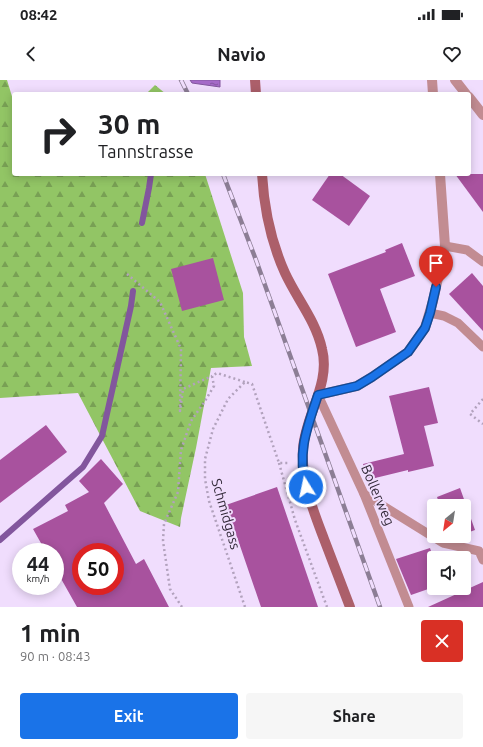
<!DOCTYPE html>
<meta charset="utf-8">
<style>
body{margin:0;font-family:Ubuntu,sans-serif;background:#f6f6f6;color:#202124;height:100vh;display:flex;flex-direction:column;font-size:15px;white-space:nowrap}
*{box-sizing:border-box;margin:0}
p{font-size:13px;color:#757577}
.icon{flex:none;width:22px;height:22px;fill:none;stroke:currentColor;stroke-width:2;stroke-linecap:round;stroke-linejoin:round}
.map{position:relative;height:527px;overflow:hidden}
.side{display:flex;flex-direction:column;background:#fff;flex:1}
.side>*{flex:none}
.hud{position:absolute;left:12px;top:12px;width:459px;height:84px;border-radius:4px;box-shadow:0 2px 10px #0003;background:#fff;color:#202124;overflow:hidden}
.needle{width:26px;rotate:210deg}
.fabs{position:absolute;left:427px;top:419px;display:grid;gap:8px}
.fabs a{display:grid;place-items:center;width:44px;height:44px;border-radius:4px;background:#fff;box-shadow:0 2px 10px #0003;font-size:20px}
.speed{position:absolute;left:12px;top:463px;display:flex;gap:8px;font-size:20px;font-weight:700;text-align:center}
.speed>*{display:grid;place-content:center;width:52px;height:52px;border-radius:50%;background:#fff;box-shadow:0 2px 10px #0003;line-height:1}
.speed small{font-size:10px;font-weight:400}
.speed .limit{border:6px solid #d22;background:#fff;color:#111}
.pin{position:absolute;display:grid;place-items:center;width:34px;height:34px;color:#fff;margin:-41px -17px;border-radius:50% 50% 50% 0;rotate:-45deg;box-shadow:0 0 4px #0007}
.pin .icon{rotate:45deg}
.me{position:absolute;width:44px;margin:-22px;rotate:350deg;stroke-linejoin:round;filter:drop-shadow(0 0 3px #0008)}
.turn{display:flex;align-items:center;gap:14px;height:84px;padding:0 20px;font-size:18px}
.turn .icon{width:52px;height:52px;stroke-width:2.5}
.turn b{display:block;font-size:28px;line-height:34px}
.round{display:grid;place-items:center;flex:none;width:42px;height:42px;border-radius:4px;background:#f6f6f6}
.headline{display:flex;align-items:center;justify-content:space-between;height:68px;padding:0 20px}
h1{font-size:24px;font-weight:700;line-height:30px}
.action{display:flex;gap:8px;margin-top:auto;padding:8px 20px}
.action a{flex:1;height:46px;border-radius:4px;background:#1a73e8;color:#fff;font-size:16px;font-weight:700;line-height:46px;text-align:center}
.action a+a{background:#f6f6f6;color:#202124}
.status{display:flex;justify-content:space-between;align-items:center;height:28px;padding:0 20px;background:#fff;direction:ltr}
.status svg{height:11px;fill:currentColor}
header{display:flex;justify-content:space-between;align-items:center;height:52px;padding:0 20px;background:#fff;font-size:18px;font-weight:700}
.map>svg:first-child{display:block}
.forest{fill:url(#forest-firs)}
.water{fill:url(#water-ripples);stroke:#82569d}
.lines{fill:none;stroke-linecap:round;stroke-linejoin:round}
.stream{stroke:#82569d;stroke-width:6}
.building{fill:#a8529e;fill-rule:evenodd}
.path{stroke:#b2a2bd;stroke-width:2.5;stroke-dasharray:2 3;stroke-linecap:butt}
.lane{stroke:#c28c92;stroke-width:9}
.street{stroke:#c28c92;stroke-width:10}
.secondary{stroke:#ac5f6a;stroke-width:10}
.rail-casing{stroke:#8c7e95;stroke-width:4.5}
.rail{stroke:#f0ddfd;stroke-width:3;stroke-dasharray:9;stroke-linecap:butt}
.route-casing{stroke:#114b97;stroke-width:10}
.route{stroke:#1a73e8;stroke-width:7}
.labels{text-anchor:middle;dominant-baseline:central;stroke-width:4;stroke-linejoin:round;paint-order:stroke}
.street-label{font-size:14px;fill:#322938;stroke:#f0ddfd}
</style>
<div class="status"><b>08:42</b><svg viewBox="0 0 49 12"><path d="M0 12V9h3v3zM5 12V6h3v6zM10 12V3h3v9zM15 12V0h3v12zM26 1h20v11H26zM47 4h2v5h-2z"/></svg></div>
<header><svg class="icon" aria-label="back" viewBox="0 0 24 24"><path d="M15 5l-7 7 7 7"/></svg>Navio<svg class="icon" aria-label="heart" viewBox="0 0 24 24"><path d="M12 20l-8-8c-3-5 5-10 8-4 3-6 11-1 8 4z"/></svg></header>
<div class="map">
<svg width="483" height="527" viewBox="0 0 483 527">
<defs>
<pattern id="forest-firs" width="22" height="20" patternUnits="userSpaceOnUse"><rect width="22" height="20" fill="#92c565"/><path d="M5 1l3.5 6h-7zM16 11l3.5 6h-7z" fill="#78a054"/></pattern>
<pattern id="water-ripples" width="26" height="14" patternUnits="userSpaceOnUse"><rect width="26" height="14" fill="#a56ac8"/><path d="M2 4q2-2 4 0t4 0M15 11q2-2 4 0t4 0" fill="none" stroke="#8757a3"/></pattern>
</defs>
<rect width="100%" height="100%" fill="#f0ddfd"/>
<g class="forest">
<polygon points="0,0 7,0 14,23 14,94 205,94 243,213 244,257 252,286 211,288 196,368 181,438 180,447 140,431 78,313 0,318"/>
<polygon points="155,5 166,14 146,14"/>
</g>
<polygon class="water" points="190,0 220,0 220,7 192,3"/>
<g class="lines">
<g class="stream">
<polyline points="142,143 149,108 151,94"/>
<polyline points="0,460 83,387 102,356 131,226 133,211"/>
</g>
</g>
<g class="building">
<polygon points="330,94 340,94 370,116 349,146 312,120"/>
<polygon points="455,94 483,94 483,132"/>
<polygon points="402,163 415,196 380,209 396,252 356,267 328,194 386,172 385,170"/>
<polygon points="213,178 224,220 182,231 171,189"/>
<polygon points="472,193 483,206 483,251 449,214"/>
<polygon points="429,307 438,343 424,346 434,386 408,392 408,390 367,400 363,384 404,374 389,316"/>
<polygon points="46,345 67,372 0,423 0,380"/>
<path d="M101,379L123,404L104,423L136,484L144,479L169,527H77L55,488V472H46L33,449L68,431L65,425L89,412L79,401ZM81,472H115V506H81Z"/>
<polygon points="277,407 305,489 318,527 261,527 226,425"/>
<polygon points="460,408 475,450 464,454 464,426 440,426 437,417"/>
<polygon points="430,468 434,480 434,507 411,515 396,479"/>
<polygon points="483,502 483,527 428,527"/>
</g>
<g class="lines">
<g class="path">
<polyline points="127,194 160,222 181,269 180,331 183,309 212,296"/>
<polyline points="483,319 470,334 483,344"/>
<polyline points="279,383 295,440 327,527"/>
<polyline points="182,527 170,509 163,461 164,444 178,412 181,370 191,341 205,321 214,306 212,296 217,293 245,302"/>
<polyline points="245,527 209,421 205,399 205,379 213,349 228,319 245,302 252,304 279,383 288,383"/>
</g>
<g class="lane">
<polyline points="445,166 467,170 483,182"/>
<polyline points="430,233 444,236 458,243 483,267"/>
<polyline points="318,315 364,414 409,527"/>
<polyline points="364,414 443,463 479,471 483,480"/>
</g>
<g class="street">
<polyline points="432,0 433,14"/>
<polyline points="455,0 466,14"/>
<polyline points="469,17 483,35"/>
<polyline points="318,315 357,306 372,297 408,272 425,248 433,221 445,166 440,94"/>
</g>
<g class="secondary">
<polyline points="255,0 256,14"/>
<path d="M262,94C264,128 271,162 285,193C297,219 316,241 322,269C331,304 305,335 303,369C301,401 313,430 324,459C333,482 341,504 350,527"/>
</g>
<g class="rail-casing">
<g id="rail">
<polyline points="181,0 188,14"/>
<polyline points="223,94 256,180 380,527"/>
</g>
</g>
<use href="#rail" class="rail"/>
</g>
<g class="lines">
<g class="route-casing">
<path id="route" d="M306,407C297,372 307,348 318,315L357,306L372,297L408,272L425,248L430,233L436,207"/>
</g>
<use href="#route" class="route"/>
</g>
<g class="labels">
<g class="street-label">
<text transform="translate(378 415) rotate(67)">Bollerweg</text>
<text transform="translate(226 434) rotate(74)">Schmidgass</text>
</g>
</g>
</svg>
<div class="fabs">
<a><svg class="needle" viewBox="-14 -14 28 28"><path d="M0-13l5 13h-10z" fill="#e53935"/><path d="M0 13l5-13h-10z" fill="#757577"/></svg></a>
<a><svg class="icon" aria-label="sound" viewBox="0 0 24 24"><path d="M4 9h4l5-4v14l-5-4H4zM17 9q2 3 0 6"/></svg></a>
</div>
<div class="speed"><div>44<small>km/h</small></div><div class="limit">50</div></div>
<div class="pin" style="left:436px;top:207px;background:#d93025"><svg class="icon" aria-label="arrive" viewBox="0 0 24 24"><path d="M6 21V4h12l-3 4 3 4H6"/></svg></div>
<svg class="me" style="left:306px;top:407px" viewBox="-20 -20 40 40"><circle r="17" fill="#1a73e8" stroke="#fff" stroke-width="3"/><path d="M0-11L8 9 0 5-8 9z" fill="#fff"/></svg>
<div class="hud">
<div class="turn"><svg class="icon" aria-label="right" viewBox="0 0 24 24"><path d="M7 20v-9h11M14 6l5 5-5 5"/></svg><div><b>30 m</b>Tannstrasse</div></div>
</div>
</div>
<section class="side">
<div class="headline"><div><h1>1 min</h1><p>90 m · 08:43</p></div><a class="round" style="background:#d93025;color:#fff"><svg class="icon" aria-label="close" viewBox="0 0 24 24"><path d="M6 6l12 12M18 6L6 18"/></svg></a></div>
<div class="action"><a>Exit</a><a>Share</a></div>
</section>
